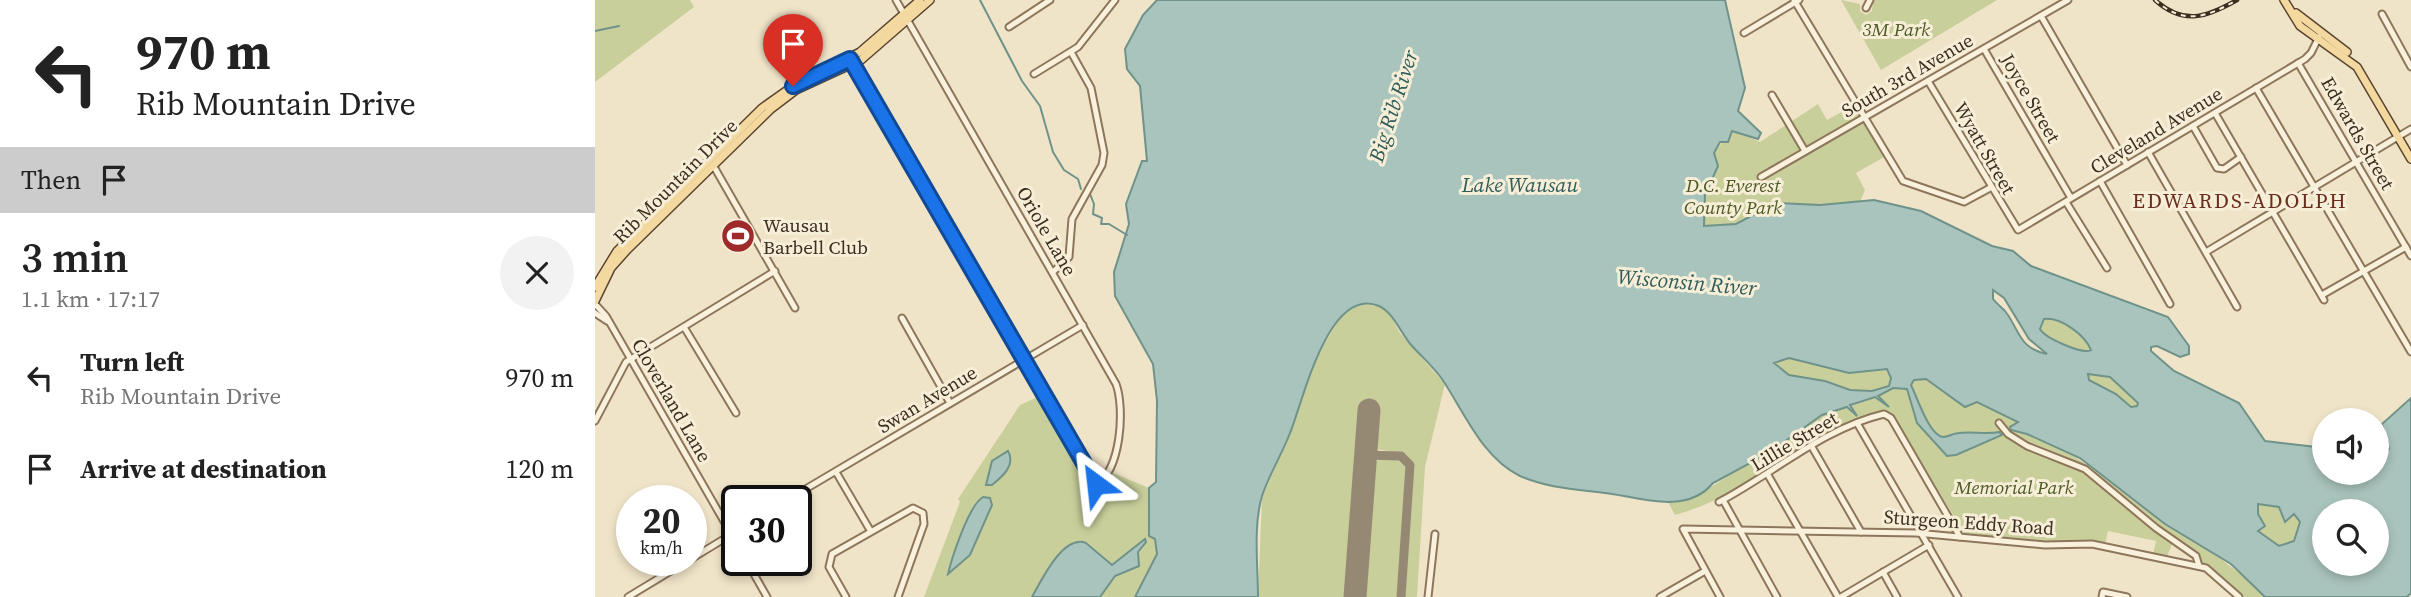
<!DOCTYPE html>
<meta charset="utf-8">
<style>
body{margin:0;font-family:"Source Serif 4",serif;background:#f2f2f2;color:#222;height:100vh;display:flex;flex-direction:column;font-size:26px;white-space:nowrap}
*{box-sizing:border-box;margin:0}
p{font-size:23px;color:#767676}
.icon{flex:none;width:38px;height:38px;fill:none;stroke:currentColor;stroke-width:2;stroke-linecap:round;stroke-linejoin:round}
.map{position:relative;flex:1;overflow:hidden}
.panel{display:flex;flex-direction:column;background:#fff;width:595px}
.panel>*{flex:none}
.banner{background:#fff;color:#222;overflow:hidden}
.controls{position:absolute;left:1717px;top:408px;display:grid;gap:14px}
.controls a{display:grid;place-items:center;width:77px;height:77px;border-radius:50%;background:#fff;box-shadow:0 4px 10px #0003;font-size:35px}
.speed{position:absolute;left:21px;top:485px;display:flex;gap:14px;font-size:35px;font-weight:700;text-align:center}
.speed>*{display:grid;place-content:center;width:91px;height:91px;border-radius:50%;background:#fff;box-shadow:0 4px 10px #0003;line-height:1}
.speed small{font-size:18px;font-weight:400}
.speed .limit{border:4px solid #111;border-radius:10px;background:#fff;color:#111}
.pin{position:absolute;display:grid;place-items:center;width:60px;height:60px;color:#fff;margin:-72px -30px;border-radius:50% 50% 50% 0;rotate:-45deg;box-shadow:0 0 7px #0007}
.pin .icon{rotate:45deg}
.me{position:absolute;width:77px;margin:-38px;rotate:330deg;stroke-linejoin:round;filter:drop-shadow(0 0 5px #0008)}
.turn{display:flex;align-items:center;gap:24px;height:147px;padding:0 21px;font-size:32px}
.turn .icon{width:91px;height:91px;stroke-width:2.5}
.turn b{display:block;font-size:49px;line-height:60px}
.then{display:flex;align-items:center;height:66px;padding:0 21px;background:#0003;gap:14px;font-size:26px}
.round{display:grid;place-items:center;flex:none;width:74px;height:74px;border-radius:37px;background:#f2f2f2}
.head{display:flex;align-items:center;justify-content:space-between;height:119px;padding:0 21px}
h1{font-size:42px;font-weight:600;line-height:52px}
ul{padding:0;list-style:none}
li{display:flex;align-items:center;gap:21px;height:91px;padding:0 21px}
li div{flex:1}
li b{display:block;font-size:26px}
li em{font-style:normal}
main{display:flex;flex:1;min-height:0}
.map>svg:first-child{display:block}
.green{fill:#c9cf9b}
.water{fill:#a9c4bc;stroke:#6f938a;stroke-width:2;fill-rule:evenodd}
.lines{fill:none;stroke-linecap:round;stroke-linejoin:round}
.stream{stroke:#6f938a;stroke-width:2}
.taxiway{stroke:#968974;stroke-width:9}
.runway{stroke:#968974;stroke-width:23}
.minor-casing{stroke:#8d765c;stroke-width:9}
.major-casing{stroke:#5b4430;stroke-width:10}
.minor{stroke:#faf1dc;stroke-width:5}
.major{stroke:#f3d9a0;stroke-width:7}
.rail-casing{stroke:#3d2e20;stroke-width:4.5}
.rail{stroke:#f7eed8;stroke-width:2;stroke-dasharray:5;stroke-linecap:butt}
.route-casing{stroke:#114b97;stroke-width:18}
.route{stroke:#1a73e8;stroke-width:12}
.labels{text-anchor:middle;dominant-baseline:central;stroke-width:6;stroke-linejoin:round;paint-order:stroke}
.park-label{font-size:19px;font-style:italic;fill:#4d5a26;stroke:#f7eed8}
.street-label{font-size:19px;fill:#3d2e20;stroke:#f7eed8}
.poi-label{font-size:19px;fill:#3d2e20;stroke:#f7eed8;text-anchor:start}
.water-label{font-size:21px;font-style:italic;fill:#2f5d5a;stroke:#f7eed8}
.neighbourhood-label{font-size:21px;letter-spacing:2px;fill:#6b2e1e;stroke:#f7eed8}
</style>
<main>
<section class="panel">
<div class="banner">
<div class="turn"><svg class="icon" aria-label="left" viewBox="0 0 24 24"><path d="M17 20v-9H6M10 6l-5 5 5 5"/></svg><div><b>970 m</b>Rib Mountain Drive</div></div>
<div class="then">Then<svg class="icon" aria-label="arrive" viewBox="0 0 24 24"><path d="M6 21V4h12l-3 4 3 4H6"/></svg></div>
</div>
<div class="head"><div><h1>3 min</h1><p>1.1 km · 17:17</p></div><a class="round"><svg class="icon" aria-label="close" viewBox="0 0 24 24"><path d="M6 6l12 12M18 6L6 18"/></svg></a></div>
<ul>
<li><svg class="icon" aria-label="left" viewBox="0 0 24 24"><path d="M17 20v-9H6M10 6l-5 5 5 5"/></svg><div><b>Turn left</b><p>Rib Mountain Drive</p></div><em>970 m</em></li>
<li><svg class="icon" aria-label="arrive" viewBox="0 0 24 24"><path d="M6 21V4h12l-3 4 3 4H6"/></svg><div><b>Arrive at destination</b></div><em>120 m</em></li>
</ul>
</section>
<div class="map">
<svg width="1816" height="597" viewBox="0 0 1816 597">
<rect width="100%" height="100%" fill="#f0e4c8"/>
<g class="green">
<polygon points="0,0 95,0 99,7 0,82"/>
<polygon points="1246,0 1265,4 1265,11 1271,15 1277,11 1278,0 1402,0 1286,70"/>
<polygon points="1223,104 1232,120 1261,104 1269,117 1266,121 1271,124 1291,156 1261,173 1270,190 1265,202 1225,205 1181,203 1141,224 1109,226 1110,195 1123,166 1119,153 1137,130 1165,142"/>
<polygon points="767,304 784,306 796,316 805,333 850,384 830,467 822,597 810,597 819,463 811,454 781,449 778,442 780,412 766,411 752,597 663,597 667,498 696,431 721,357 749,312"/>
<path d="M1449,319C1467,318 1489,335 1496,350C1488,355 1450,338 1445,329Z"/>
<polygon points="1194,358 1254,373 1292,369 1296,378 1294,386 1277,391 1255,390 1230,381 1194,375 1179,363"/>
<polygon points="1493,374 1515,377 1543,403 1542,406 1536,407 1521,394 1494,380 1491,376"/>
<path d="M1331,379L1370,407L1382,401L1423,422L1415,428L1416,430C1468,440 1500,473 1541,501C1586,531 1631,558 1670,597H1646L1623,573L1577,544L1572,557L1558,554L1561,541L1513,531L1510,544H1451L1371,536L1300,420L1290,412C1245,420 1213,450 1175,472C1144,490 1114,505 1080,515L1073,502H1084L1113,489L1227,415L1252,407L1259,416L1255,406L1281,397L1291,404L1283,396L1298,388H1311L1319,416L1338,441L1361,455L1396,440L1404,432C1390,435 1378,431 1364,433C1359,433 1353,437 1348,437C1334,436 1322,396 1316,385L1319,380Z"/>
<polygon points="449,394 501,484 516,472 554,488 554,536 560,540 562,554 540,597 329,597 365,502 363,499 425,405"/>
<polygon points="784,459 806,460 811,466 803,597 767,597 776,467"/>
<polygon points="1663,504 1684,507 1688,518 1699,514 1705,522 1699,541 1684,546 1663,531 1670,526 1663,514"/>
</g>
<g class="water">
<path d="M562,0H1130L1150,88L1143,111L1166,133L1163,139L1137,131L1133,142H1125L1119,153L1123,166L1110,195L1109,226L1141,224L1181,203L1225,205L1279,200L1326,211L1397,246L1418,251L1436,266L1573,317L1594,346V354L1585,357L1562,346L1556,347V351L1579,371L1644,403L1670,441L1729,448V472H1782V459L1794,449L1787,424L1816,398V593L1812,597H1670L1636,564L1570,524L1485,458L1432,434L1416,430L1415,427L1423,422L1382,402L1370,407L1331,379L1319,380L1316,385C1322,397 1334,435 1348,437C1353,437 1359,433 1364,433C1378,431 1390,435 1404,432L1407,435L1361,455L1352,456L1322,423L1312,389L1298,388L1283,396L1294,407L1280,397L1255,405L1262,416L1252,407L1227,415L1172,454L1118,483C1096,510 1059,502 1029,496C994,489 959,491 925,476C888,458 870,414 849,382C841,369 828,358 817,346C806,334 799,313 784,306C733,285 708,402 695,433C687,454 674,475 667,496C658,526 663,566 663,597H540L562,554L560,539L554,536V488L561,482L562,401L558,364L520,296L519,272L534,224L531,204L547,161H552L545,86L532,69L530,49L548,15ZM1398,290L1409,298L1434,339L1452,354C1423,348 1425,330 1410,311C1406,307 1402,304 1398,299ZM1449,319C1466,317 1490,335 1496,350C1488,355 1450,338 1445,329ZM1194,358L1254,373L1292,369L1296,378L1294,386L1277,391L1255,390L1230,381L1194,375L1179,363ZM1493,374L1515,377L1543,403L1542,406L1536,407L1521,394L1494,380ZM1663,504L1684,507L1690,522L1699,514L1705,522L1699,541L1684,546L1663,531L1670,526L1663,514ZM1729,511H1782V564H1729Z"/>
<path d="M413,451C421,465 408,476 397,485H391L397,461Z"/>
<path d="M388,497L395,498L397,505L375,555L353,574C357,557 374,505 388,497Z"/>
<path d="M550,539L551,542L543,552L544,566L520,576L505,597H437C446,581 468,534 491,543L517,565Z"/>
</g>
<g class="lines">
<g class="stream">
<polyline points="385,0 427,81 445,106 458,152 469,170 483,179 486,189"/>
<polyline points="0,31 24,26"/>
<polyline points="495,194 499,204 498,214 507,218 506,224 514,224 532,235"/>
</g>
<polyline class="taxiway" points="770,455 806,456 815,465 806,597"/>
<polyline class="runway" points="760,597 774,410"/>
<g class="minor-casing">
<g id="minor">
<polyline points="1199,0 1308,181 1369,202 1395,188"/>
<polyline points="1271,8 1275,0"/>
<polyline points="1787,14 1816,67"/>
<polyline points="1446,16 1532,165"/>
<polyline points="414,27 455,0"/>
<polyline points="1149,33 1204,0"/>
<polyline points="1389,49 1476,198"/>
<path d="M257,62L501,484C526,472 530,408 521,384L301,0"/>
<polyline points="1703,63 1816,256"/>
<polyline points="439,74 483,47 520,0"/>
<polyline points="1333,81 1423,230 1710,59 1716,53 1724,37"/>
<polyline points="1661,88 1816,352"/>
<polyline points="1177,95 1210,151"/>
<polyline points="1620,113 1729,300"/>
<polyline points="1598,126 1622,168 1629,169 1646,157"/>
<polyline points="1553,152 1642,307"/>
<polyline points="118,165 200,308"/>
<polyline points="1166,177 1473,0"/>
<polyline points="1505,181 1575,304"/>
<polyline points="1471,202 1512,268"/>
<polyline points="1611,252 1816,129"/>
<polyline points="458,272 474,257 477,219 507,165 509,153 496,88 476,52"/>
<polyline points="1727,295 1811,247"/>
<polyline points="0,304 11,316 142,544"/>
<polyline points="0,313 12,321"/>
<polyline points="307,318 355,403"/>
<polyline points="89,327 141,413"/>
<polyline points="0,421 31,362 180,271"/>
<polyline points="1262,423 1363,597"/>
<polyline points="1404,423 1413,434 1432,446 1490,469 1561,528 1601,556 1604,566"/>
<polyline points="1217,447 1266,532"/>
<polyline points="241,472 275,530"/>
<polyline points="1173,475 1243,597"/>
<polyline points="192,500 488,325"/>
<polyline points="1128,500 1182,597"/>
<path d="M1124,502C1179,473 1229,428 1289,414L1296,418L1365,537"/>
<polyline points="96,559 142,531"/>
<polyline points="151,560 172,597"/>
<polyline points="1288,572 1302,597"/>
<polyline points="33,597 94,560"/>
<polyline points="251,597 234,567 237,554 318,508 328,513 329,524 303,597"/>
<polyline points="833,597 840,534"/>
<polyline points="1065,597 1110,571"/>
<polyline points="1125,597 1088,529 1321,533 1450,545 1497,544 1611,568 1644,597"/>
<polyline points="1246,597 1334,545"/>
<polyline points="1507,597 1508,592 1532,597"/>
</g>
</g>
<g class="major-casing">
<g id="major">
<polyline points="1689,0 1705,26 1762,67 1816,159"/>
<polyline points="1701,13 1752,52"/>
<polyline points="0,287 22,251 167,108 198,86 265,52 325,0"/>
<polyline points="0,301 16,268 32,250 176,109 201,90 266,60 335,0"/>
</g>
</g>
<use href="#minor" class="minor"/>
<use href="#major" class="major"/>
<g class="rail-casing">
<path id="rail" d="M1560,0C1589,26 1612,17 1642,0"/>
</g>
<use href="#rail" class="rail"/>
</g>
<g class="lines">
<g class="route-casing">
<polyline id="route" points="198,86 255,59 501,484"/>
</g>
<use href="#route" class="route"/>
</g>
<defs>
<g id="stadium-disc" transform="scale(1.75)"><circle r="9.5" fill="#9e2a2b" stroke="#f7eed8"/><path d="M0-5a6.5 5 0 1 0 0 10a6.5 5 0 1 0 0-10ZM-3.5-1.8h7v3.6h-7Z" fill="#fff"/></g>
</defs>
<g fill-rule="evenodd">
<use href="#stadium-disc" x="143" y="236"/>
</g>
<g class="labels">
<g class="park-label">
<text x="1301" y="29">3M Park</text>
<text x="1138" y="185">D.C. Everest<tspan x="1138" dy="22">County Park</tspan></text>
<text x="1419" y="487">Memorial Park</text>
</g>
<g class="street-label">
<text transform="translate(1312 75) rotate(-30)">South 3rd Avenue</text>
<text transform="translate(1436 98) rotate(60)">Joyce Street</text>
<text transform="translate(1561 130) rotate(-31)">Cleveland Avenue</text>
<text transform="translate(1763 133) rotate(60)">Edwards Street</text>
<text transform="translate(1390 148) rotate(60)">Wyatt Street</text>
<text transform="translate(80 181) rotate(-45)">Rib Mountain Drive</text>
<text transform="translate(452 231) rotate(60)">Oriole Lane</text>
<text transform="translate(332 399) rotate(-31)">Swan Avenue</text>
<text transform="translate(77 400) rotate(60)">Cloverland Lane</text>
<text transform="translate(1199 441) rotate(-31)">Lillie Street</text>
<text transform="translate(1374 522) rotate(4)">Sturgeon Eddy Road</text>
</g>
<g class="poi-label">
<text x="168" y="225">Wausau<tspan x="168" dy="22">Barbell Club</tspan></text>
</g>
<g class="water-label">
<text transform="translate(798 106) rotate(-72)">Big Rib River</text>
<text x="925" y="184">Lake Wausau</text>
<text transform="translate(1092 282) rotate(5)">Wisconsin River</text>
</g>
<g class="neighbourhood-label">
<text x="1645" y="200">EDWARDS-ADOLPH</text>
</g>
</g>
</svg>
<div class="controls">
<a><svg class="icon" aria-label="sound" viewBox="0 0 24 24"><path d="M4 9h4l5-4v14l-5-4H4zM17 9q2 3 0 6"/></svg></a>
<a><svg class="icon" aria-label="search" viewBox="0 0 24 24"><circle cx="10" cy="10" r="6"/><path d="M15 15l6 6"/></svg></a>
</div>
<div class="speed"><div>20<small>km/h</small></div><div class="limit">30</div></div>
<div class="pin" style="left:198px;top:86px;background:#d93025"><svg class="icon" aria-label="arrive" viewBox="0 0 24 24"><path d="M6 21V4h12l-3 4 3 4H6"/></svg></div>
<svg class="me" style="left:501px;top:484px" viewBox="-20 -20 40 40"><path d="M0-17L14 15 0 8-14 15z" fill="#1a73e8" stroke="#fff" stroke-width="4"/></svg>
</div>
</main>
